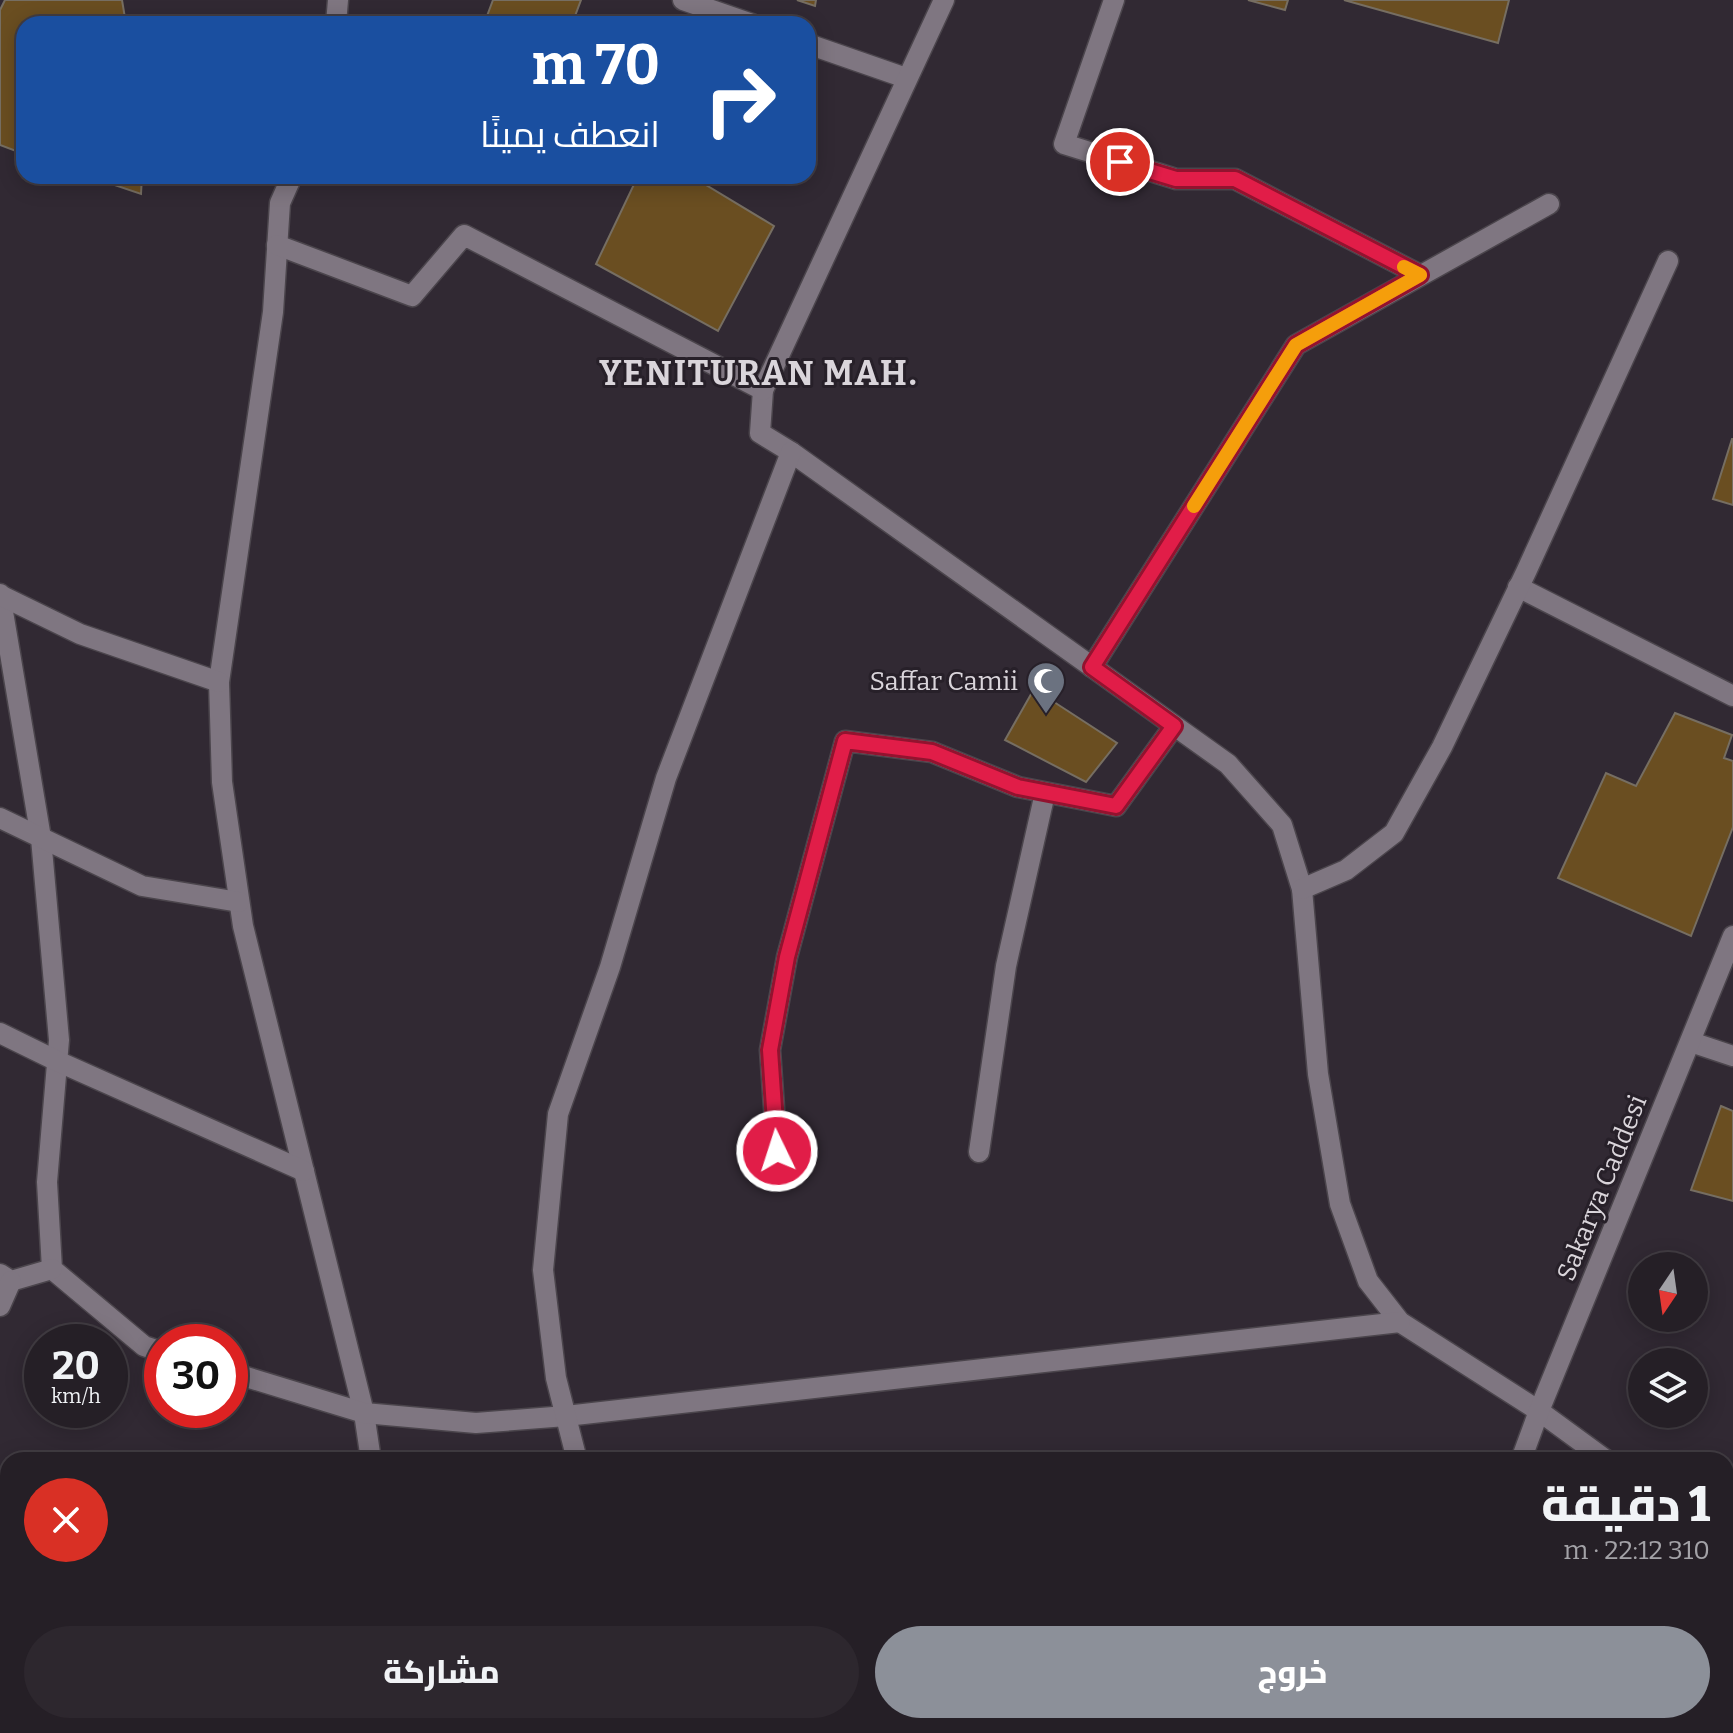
<!DOCTYPE html>
<html lang="ar">
<meta charset="utf-8">
<style>
body{margin:0;font-family:Bitter,Cairo,serif;background:#2d272e;color:#f1f3f6;direction:rtl;height:100vh;display:flex;flex-direction:column;font-size:30px;white-space:nowrap}
*{box-sizing:border-box;margin:0}
p{font-size:26px;color:#a3a2a7}
.icon{flex:none;width:44px;height:44px;fill:none;stroke:currentColor;stroke-width:2;stroke-linecap:round;stroke-linejoin:round}
.map{position:relative;flex:1;overflow:hidden;direction:ltr}
.sheet{position:absolute;left:0px;top:1452px;width:1734px;height:282px;display:flex;flex-direction:column;background:#251f26;border-radius:24px 24px 0 0;box-shadow:0 4px 20px #0003,0 0 0 2px #423d43;direction:rtl}
.sheet>*{flex:none}
.top-card{position:absolute;left:16px;top:16px;width:800px;height:168px;border-radius:24px;box-shadow:0 4px 20px #0003,0 0 0 2px #423d43;direction:rtl;background:#1a4fa0;color:#fff;overflow:hidden}
.needle{width:52px;rotate:193deg}
.tools{position:absolute;left:1628px;top:1252px;display:grid;gap:16px}
.tools a{display:grid;place-items:center;width:80px;height:80px;border-radius:50%;background:#251f26;box-shadow:0 4px 20px #0003,0 0 0 2px #423d43;font-size:40px}
.speed{position:absolute;left:24px;top:1324px;display:flex;gap:16px;font-size:40px;font-weight:700;text-align:center}
.speed>*{display:grid;place-content:center;width:104px;height:104px;border-radius:50%;background:#251f26;box-shadow:0 4px 20px #0003,0 0 0 2px #423d43;line-height:1}
.speed small{font-size:20px;font-weight:400}
.speed .limit{border:12px solid #d22;background:#fff;color:#111}
.pin{position:absolute;display:grid;place-items:center;width:68px;height:68px;color:#fff;margin:-34px;border:4px solid #fff;border-radius:50%;box-shadow:0 2px 8px #0007}
.me{position:absolute;width:88px;margin:-44px;rotate:356deg;stroke-linejoin:round;filter:drop-shadow(0 0 6px #0008)}
.turn{display:flex;align-items:center;gap:28px;height:168px;padding:0 24px;font-size:36px}
.turn .icon{width:104px;height:104px;stroke-width:2.5}
.turn b{display:block;font-size:56px;line-height:68px}
.round{display:grid;place-items:center;flex:none;width:84px;height:84px;border-radius:42px;background:#2d272e}
.headline{display:flex;align-items:center;justify-content:space-between;height:136px;padding:0 24px}
h1{font-size:48px;font-weight:800;line-height:60px}
.action{display:flex;gap:16px;margin-top:auto;padding:16px 24px}
.action a{flex:1;height:92px;border-radius:48px;background:#8c9099;color:#fff;font-size:32px;font-weight:800;line-height:92px;text-align:center}
.action a+a{background:#2d272e;color:#f1f3f6}
.map>svg:first-child{display:block}
.building{fill:#6a4e21;stroke:#766e62;stroke-width:2}
.lines{fill:none;stroke-linecap:round;stroke-linejoin:round}
.minor-casing{stroke:#4b454c;stroke-width:23}
.tertiary-casing{stroke:#4b454c;stroke-width:23}
.minor{stroke:#7f7681;stroke-width:20}
.tertiary{stroke:#7f7681;stroke-width:20}
.route-casing{stroke:#92132f;stroke-width:20}
.route{stroke:#e11d48;stroke-width:14}
.slow{stroke:#f59e0b;stroke-width:14}
.labels{text-anchor:middle;dominant-baseline:central;stroke-width:6;stroke-linejoin:round;paint-order:stroke}
.poi-label{font-size:26px;fill:#dad5db;stroke:#272029;text-anchor:end}
.street-label{font-size:26px;fill:#dad5db;stroke:#272029}
.district-label{font-size:34px;font-weight:bold;letter-spacing:2px;fill:#dad5db;stroke:#272029}
</style>
<div class="map">
<svg width="1733" height="1733" viewBox="0 0 1733 1733">
<rect width="100%" height="100%" fill="#312933"/>
<g class="building">
<polygon points="5,0 122,0 126,24 24,24 24,154 0,145 0,10"/>
<polygon points="493,0 581,0 572,24 484,24"/>
<polygon points="797,0 816,0 815,6"/>
<polygon points="1248,0 1288,0 1285,10"/>
<polygon points="1344,0 1509,0 1498,43"/>
<polygon points="88,176 142,176 141,194"/>
<polygon points="638,176 691,176 774,226 718,331 596,264"/>
<polygon points="1732,439 1733,439 1733,505 1713,499"/>
<polygon points="1034,689 1117,743 1086,782 1005,740"/>
<polygon points="1675,713 1732,735 1724,758 1733,761 1733,827 1691,936 1558,878 1606,773 1636,786"/>
<polygon points="1721,1106 1733,1111 1733,1201 1691,1190"/>
</g>
<g class="lines">
<g class="minor-casing">
<g id="minor">
<polyline points="683,0 752,24"/>
<polyline points="1114,0 1064,144 1176,179 1235,179 1420,275"/>
<polyline points="336,24 338,0"/>
<polyline points="808,44 906,78"/>
<polyline points="292,176 280,203 273,312 219,682 222,782 243,926 364,1413 371,1460"/>
<polyline points="277,245 412,296 464,235 763,390 760,433 791,452 1228,764 1282,825 1302,889 1318,1074 1340,1204 1368,1281 1400,1322 1539,1411 1606,1460"/>
<polyline points="763,390 944,0"/>
<polyline points="1518,587 1733,696"/>
<polyline points="0,594 41,838 59,1040 47,1182 52,1269 144,1346 162,1352"/>
<polyline points="0,595 80,634 219,682"/>
<polyline points="1092,667 1296,345 1549,204"/>
<polyline points="0,818 142,886 239,902"/>
<polyline points="1302,889 1346,870 1394,833 1442,747 1526,572 1668,261"/>
<polyline points="0,1033 57,1061 304,1171"/>
<polyline points="1691,1042 1733,1056"/>
<polyline points="777,1151 770,1050 787,957 845,741 932,752 1018,787 1116,806 1174,726"/>
<polyline points="979,1152 1006,966 1045,793"/>
<polyline points="0,1274 11,1281 52,1269"/>
<polyline points="0,1306 11,1281"/>
<polyline points="230,1372 364,1413 476,1423 566,1416 1400,1322"/>
<polyline points="577,1460 556,1378 543,1270 558,1114 610,967 666,778 791,452"/>
<polyline points="1726,1620 1733,1630"/>
<polyline points="292,1733 294,1726"/>
</g>
</g>
<g class="tertiary-casing">
<g id="tertiary">
<polyline points="1521,1460 1539,1411 1733,936"/>
<polyline points="1422,1733 1425,1726"/>
</g>
</g>
<use href="#minor" class="minor"/>
<use href="#tertiary" class="tertiary"/>
</g>
<g class="lines">
<g class="route-casing">
<polyline id="route" points="777,1151 770,1050 787,957 845,741 932,752 1018,787 1116,806 1174,726 1092,667 1296,345 1420,275 1235,179 1176,179 1120,162"/>
</g>
<use href="#route" class="route"/>
<polyline class="slow" points="1194,506 1296,345 1420,275 1404,267"/>
</g>
<defs>
<g id="mosque-pin" transform="scale(2)"><path d="M0 17L-7.5 6A9.5 9.5 0 1 1 7.5 6Z" fill="#6b7280" stroke="#272029"/><path d="M3.5-4.9A6 6 0 1 0 3.5 4.9A5 5 0 1 1 3.5-4.9Z" fill="#fff"/></g>
</defs>
<g fill-rule="evenodd">
<use href="#mosque-pin" x="1046" y="681"/>
</g>
<g class="labels">
<g class="poi-label">
<text x="1018" y="681">Saffar Camii</text>
</g>
<g class="street-label">
<text transform="translate(1602 1188) rotate(-68)">Sakarya Caddesi</text>
</g>
<g class="district-label">
<text x="759" y="373">YENITURAN MAH.</text>
</g>
</g>
</svg>
<div class="tools">
<a><svg class="needle" viewBox="-14 -14 28 28"><path d="M0-13l5 13h-10z" fill="#e53935"/><path d="M0 13l5-13h-10z" fill="#a3a2a7"/></svg></a>
<a><svg class="icon" aria-label="layers" viewBox="0 0 24 24"><path d="M12 4l9 5-9 5-9-5zM3 14l9 5 9-5"/></svg></a>
</div>
<div class="speed"><div>20<small>km/h</small></div><div class="limit">30</div></div>
<div class="pin" style="left:1120px;top:162px;background:#d93025"><svg class="icon" aria-label="arrive" viewBox="0 0 24 24"><path d="M6 21V4h12l-3 4 3 4H6"/></svg></div>
<svg class="me" style="left:777px;top:1151px" viewBox="-20 -20 40 40"><circle r="17" fill="#e11d48" stroke="#fff" stroke-width="3"/><path d="M0-11L8 9 0 5-8 9z" fill="#fff"/></svg>
<div class="top-card">
<div class="turn"><svg class="icon" aria-label="right" viewBox="0 0 24 24"><path d="M7 20v-9h11M14 6l5 5-5 5"/></svg><div><b>70 m</b>انعطف يمينًا</div></div>
</div>
<section class="sheet">
<div class="headline"><div><h1>1 دقيقة</h1><p>310 m · 22:12</p></div><a class="round" style="background:#d93025;color:#fff"><svg class="icon" aria-label="close" viewBox="0 0 24 24"><path d="M6 6l12 12M18 6L6 18"/></svg></a></div>
<div class="action"><a>خروج</a><a>مشاركة</a></div>
</section>
</div>
